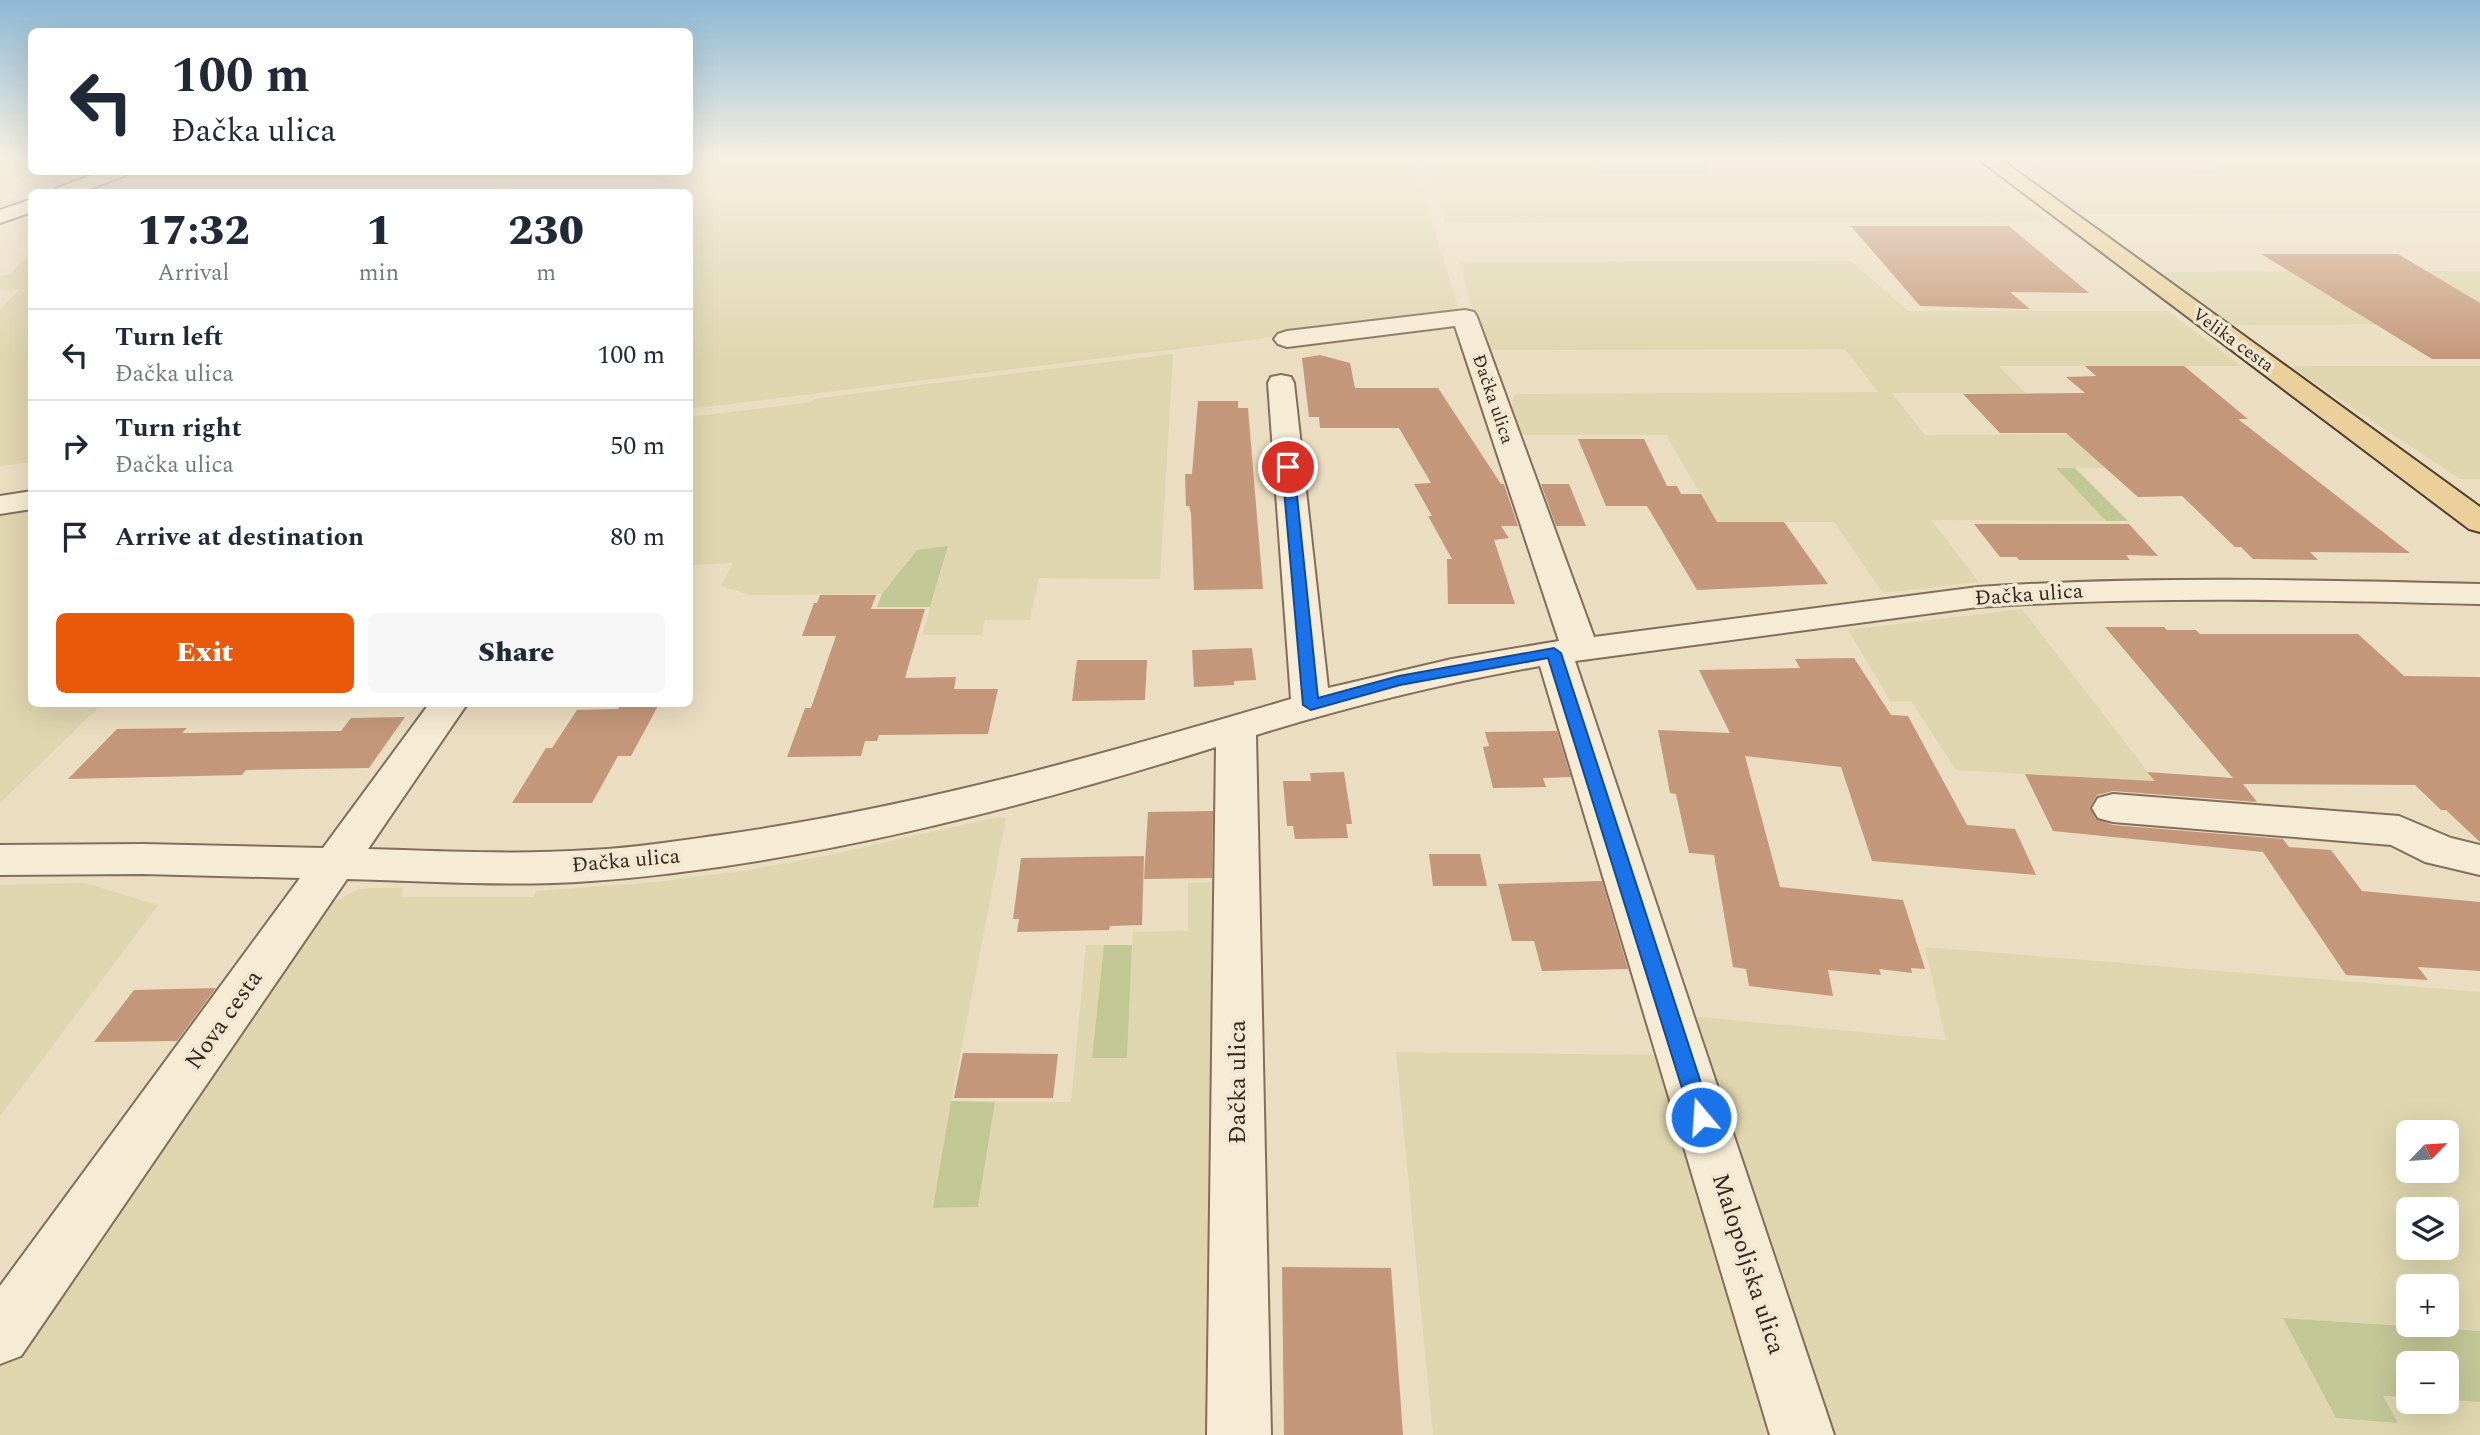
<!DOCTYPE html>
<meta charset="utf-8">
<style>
body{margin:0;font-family:Spectral,serif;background:#f6f6f7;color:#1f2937;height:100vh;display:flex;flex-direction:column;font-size:26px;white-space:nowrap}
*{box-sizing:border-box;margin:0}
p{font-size:23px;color:#747a83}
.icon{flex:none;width:38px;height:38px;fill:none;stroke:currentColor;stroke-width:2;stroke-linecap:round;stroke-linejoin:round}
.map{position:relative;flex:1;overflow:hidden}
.side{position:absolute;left:28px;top:189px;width:665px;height:518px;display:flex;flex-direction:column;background:#fff;border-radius:10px;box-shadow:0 7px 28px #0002}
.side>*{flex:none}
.guide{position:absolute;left:28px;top:28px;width:665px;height:147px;border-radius:10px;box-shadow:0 7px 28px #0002;background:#fff;color:#1f2937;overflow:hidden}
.needle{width:46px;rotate:65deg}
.buttons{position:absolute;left:2396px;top:1120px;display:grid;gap:14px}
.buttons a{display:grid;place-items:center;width:63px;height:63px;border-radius:10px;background:#fff;box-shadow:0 7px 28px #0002;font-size:35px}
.pin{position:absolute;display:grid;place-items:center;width:60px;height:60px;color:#fff;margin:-30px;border:4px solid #fff;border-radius:50%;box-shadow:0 2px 7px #0007}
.me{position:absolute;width:77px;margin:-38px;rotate:342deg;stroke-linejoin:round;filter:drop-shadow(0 0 5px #0008)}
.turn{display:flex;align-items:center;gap:24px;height:147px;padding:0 28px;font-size:32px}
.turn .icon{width:91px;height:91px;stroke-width:2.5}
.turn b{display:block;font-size:49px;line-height:60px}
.eta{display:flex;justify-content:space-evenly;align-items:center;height:119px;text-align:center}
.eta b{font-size:42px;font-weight:800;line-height:49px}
.action{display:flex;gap:14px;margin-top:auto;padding:14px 28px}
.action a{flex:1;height:80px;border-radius:10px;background:#ea580c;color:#fff;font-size:28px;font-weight:800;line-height:80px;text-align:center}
.action a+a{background:#f6f6f7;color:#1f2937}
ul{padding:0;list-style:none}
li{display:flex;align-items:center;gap:21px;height:91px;padding:0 28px;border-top:2px solid #e0e1e3}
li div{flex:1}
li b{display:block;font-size:26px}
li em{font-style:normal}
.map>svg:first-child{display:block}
.farmland{fill:#dfd6af;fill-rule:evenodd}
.green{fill:#c2c796}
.building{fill:#c5977a}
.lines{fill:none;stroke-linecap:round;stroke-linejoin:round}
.minor-casing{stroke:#826e5a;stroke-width:4}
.major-casing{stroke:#503d2e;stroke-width:4}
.minor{fill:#f6ebd4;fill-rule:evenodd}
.major{fill:#ebd09b;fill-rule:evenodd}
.route{fill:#1a73e8;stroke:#114b97;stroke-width:2}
.labels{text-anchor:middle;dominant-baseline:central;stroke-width:7;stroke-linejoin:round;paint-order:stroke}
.far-street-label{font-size:18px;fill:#33271d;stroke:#f2e7d0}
.street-label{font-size:21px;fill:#33271d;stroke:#f2e7d0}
.near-street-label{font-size:24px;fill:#33271d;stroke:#f2e7d0}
</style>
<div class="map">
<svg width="2480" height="1435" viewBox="0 0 2480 1435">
<rect width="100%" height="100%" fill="#eaddc1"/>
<g class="farmland">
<polygon points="0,158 31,158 32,172 690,172 690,158 1412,158 1460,314 690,409 690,192 74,191 0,195"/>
<polygon points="1425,158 1591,158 1601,174 1986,173 2051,222 1445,223"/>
<polygon points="2200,158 2480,158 2480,213 2081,214 2021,172 2222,171"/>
<polygon points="26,258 31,258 31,462 0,466 0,310 20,289 0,290 0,276 9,275"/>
<polygon points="1851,261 1908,311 2168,311 2241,366 1999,366 2026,393 1892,393 1925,435 2210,434 2252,468 2057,468 2106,521 1931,520 1979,582 1883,593 1834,522 1717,522 1666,435 1516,435 1508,418 1515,394 1878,392 1845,349 1484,350 1459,262"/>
<polygon points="2480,271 2480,324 2229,325 2163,272"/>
<polygon points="1173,354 1160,579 1039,578 1030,620 985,620 982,635 922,635 948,547 917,550 882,594 750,595 721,586 733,563 690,565 690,417 812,402 814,399 920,385"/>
<polygon points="2312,366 2480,366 2480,479 2460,479 2291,367"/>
<polygon points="31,507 32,704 102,704 0,803 0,511"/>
<polygon points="2022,609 2155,781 1956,770 1911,701 1891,702 1848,630"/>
<polygon points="998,817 1006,819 951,1101 933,1208 978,1207 995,1102 1071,1102 1086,945 1104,945 1092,1057 1127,1058 1133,932 1188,931 1188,883 1223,882 1221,1435 0,1435 0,1362 322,910 334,902 359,889 371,888 403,888 401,897 534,897 536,891 658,882 748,870 824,856"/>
<polygon points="85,883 158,905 0,1116 0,885"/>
<path d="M1925,947L2480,992V1331L2284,1318L2397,1422L2382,1396L2408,1397V1402H2480V1435H1824L1690,1016L1946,1040ZM2408,1132H2446V1171H2408ZM2408,1209H2446V1248H2408ZM2408,1286H2446V1325H2408Z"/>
<polygon points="1396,1052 1663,1055 1783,1435 1433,1435"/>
</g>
<g class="green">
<polygon points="1591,158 1699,158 1713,174 1601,174"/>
<polygon points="2056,468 2075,468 2128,521 2106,521"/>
<polygon points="948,546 930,607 877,607 882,594 917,550"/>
<polygon points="1104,945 1132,945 1127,1058 1092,1058"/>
<polygon points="951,1101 995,1102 978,1207 933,1208"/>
<polygon points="2283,1318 2480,1331 2480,1402 2447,1400 2446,1363 2408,1363 2408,1397 2383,1396 2398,1423 2336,1418"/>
</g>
<g class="building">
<polygon points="1851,226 2009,226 2089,293 2010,292 2030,309 1920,306"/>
<polygon points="2261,254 2398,254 2480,303 2480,359 2432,359"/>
<polygon points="1320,355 1350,363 1355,388 1438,388 1501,484 1504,484 1518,526 1501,526 1509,538 1494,540 1515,604 1448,604 1447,559 1452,559 1428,516 1432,516 1414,484 1431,483 1399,428 1320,428 1319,417 1309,417 1302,358"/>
<polygon points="2085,366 2184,366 2248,419 2238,419 2410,553 2310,552 2318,560 2253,559 2241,547 2235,547 2182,496 2138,497 2066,433 2000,433 1963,394 2085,393 2066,377 2096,376"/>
<polygon points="1198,401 1238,401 1238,408 1248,408 1263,589 1194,590 1191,513 1189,506 1186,506 1185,474 1192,474"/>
<polygon points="1578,439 1644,439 1667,486 1677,486 1681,494 1701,494 1717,522 1784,522 1828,584 1697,590 1647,506 1606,506"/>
<polygon points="1541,484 1569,484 1586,526 1556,526"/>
<polygon points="1974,524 2129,524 2158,556 2126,555 2130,560 2019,560 2017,557 2000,557"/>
<polygon points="820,595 876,595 871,609 925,609 905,678 956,677 954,689 998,689 988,734 879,735 877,741 865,741 861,756 787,757 805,708 811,708 836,636 802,636 814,603 817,603"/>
<polygon points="2105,627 2164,627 2167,630 2196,630 2200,634 2358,634 2404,676 2480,677 2480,842 2446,810 2441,810 2415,785 2243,784 2257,802 2113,791 2097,795 2090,807 2096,819 2113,825 2283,839 2289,847 2331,850 2362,891 2480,902 2480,971 2418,967 2428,980 2346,975 2263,852 2053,831 2025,774 2155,781 2147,772 2233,778"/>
<polygon points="1252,648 1256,680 1234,681 1234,685 1194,687 1192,650"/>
<polygon points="1854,658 1891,715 1908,716 1967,825 2015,829 2036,875 1872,861 1841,767 1745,756 1780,887 1903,900 1925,969 1911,968 1912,973 1879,969 1881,975 1828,970 1833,996 1749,986 1746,969 1733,967 1714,855 1689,853 1676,794 1670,793 1658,730 1730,733 1699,670 1800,668 1795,659"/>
<polygon points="1077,660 1147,660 1145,700 1072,701"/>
<polygon points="621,704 659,704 631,756 618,756 592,803 512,803 546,748 552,748 577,710 618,709"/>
<polygon points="405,717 369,768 246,770 242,775 68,779 117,729 187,728 182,733 341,731 351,718"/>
<polygon points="1557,731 1571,777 1543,778 1546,787 1493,788 1483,747 1489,746 1485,732"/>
<polygon points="1344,772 1352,824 1346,824 1348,838 1295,839 1293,826 1287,826 1283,781 1311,781 1310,773"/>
<polygon points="1213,811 1212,878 1144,879 1148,812"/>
<polygon points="1429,854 1480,854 1487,886 1433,886"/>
<polygon points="1144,856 1142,925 1110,926 1109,930 1017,932 1019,919 1013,919 1021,858"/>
<polygon points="1602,881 1628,969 1542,971 1534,941 1512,941 1498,884"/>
<polygon points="216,988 177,1041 94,1042 134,990"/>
<polygon points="963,1053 1058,1054 1053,1098 954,1098"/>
<polygon points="1282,1267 1391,1268 1403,1435 1284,1435"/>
</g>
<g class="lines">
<g class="minor-casing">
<g id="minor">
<polygon points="100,172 127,172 124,176 81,192 54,192 57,188"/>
<polygon points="32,199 32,212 0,223 0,210"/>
<path d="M1465,310L1474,312L1477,317L1594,637L1978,587C2145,576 2312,580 2480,584V604C2312,600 2145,596 1978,607L1575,661L1834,1435H1770L1540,666C1443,683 1350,706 1256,735L1271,1435H1207L1216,747C1018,809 799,866 591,881C510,887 428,881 347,879L21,1356L0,1364V1286L300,878L143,874L0,875V845L143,844L323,848L429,704H467L368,849C442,851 516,855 590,850C634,848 678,841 721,835C918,807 1102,755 1291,699L1268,383L1271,377L1281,375L1291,377L1294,383L1328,688L1452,659L1559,641L1455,326L1287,347L1278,344L1274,339L1278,334L1287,331Z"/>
<polygon points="32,491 32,509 0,514 0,496"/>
<polygon points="2113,794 2399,816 2451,838 2480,845 2480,875 2425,862 2391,845 2113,822 2098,818 2092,808 2098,798"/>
</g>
</g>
<g class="major-casing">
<polygon id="major" points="1977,158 1999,158 2480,507 2480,532 2469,529"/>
</g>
<use href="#minor" class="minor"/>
<use href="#major" class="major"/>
</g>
<linearGradient id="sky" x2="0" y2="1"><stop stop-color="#8db8d4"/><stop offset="0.44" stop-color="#f6f0e3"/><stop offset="1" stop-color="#f6f0e3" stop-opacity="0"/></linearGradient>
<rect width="2480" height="359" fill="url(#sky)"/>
<polygon class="route" points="1288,463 1294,467 1318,698 1399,676 1554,648 1561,653 1712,1117 1709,1123 1701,1126 1694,1123 1691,1117 1548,658 1400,685 1311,710 1303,705 1282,467"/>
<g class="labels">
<g class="far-street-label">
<text transform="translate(2233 340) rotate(36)">Velika cesta</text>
<text transform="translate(1493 399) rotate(71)">Đačka ulica</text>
</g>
<g class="street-label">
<text transform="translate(2029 595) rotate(-4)">Đačka ulica</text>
<text transform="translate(626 861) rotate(-5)">Đačka ulica</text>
</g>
<g class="near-street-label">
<text transform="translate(224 1020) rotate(-55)">Nova cesta</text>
<text transform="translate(1238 1082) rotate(-90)">Đačka ulica</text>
<text transform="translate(1748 1264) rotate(72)">Malopoljska ulica</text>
</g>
</g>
</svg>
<div class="buttons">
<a><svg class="needle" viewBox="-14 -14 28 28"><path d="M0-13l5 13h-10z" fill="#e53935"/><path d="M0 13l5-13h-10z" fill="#747a83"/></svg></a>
<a><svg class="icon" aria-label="layers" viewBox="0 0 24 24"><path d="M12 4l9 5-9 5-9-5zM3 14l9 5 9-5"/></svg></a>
<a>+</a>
<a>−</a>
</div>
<div class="pin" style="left:1288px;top:467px;background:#d93025"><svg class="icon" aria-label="arrive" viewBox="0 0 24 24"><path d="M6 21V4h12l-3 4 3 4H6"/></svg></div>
<svg class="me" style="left:1701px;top:1117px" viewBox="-20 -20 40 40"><circle r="17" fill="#1a73e8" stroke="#fff" stroke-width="3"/><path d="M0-11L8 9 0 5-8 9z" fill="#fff"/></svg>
<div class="guide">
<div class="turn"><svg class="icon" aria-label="left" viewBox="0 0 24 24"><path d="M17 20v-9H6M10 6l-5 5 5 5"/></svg><div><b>100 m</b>Đačka ulica</div></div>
</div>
<section class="side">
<div class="eta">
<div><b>17:32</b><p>Arrival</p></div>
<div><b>1</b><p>min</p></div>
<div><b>230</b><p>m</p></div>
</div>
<ul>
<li><svg class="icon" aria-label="left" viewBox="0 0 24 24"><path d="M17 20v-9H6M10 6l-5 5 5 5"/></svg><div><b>Turn left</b><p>Đačka ulica</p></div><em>100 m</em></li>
<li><svg class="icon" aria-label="right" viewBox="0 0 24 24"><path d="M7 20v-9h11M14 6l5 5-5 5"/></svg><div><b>Turn right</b><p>Đačka ulica</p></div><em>50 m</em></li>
<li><svg class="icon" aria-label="arrive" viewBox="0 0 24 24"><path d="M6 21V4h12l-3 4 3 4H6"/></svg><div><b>Arrive at destination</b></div><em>80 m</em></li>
</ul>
<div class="action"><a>Exit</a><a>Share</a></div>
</section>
</div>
